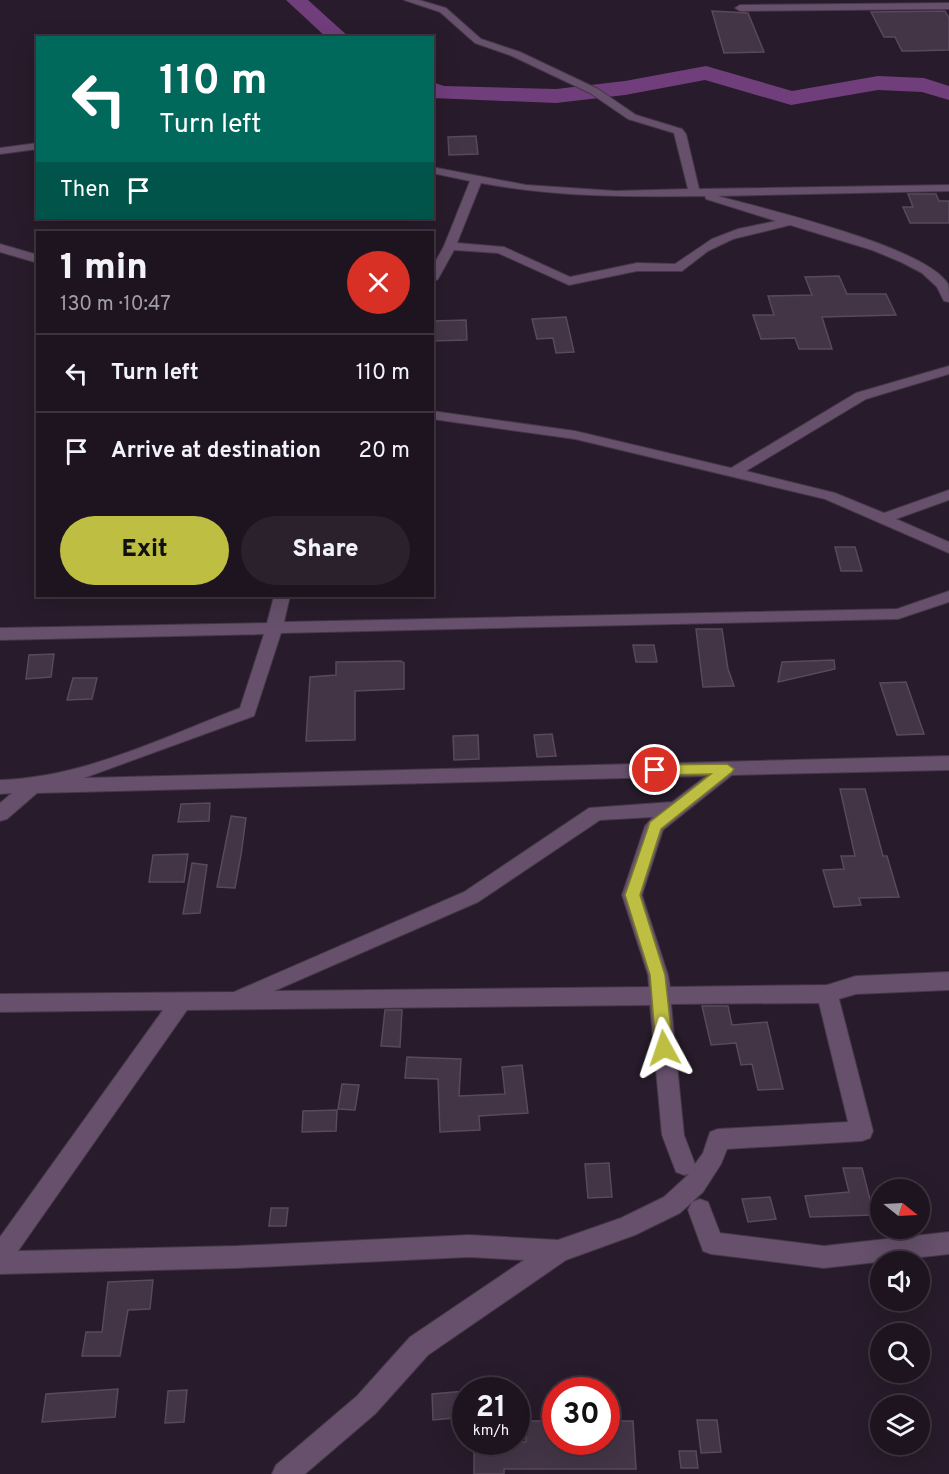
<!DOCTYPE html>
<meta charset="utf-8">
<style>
body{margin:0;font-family:Overpass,sans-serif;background:#2b212d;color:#f1f3f6;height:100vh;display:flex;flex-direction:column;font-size:22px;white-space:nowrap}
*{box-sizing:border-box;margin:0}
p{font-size:20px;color:#a19ea5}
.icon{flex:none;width:33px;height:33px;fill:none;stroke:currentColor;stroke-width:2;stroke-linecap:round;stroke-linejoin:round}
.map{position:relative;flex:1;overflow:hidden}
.drawer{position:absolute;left:36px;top:231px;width:398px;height:366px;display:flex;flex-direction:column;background:#1e1420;border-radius:0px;box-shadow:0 6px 24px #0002,0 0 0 2px #3c333e}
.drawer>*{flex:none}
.banner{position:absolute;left:36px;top:36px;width:398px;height:183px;border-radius:0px;box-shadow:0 6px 24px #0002,0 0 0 2px #3c333e;background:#00695c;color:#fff;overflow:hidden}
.needle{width:39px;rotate:108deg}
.buttons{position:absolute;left:870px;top:1179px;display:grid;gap:12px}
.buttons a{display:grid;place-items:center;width:60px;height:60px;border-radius:50%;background:#1e1420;box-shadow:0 6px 24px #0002,0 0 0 2px #3c333e;font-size:30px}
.speed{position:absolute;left:452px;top:1377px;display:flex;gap:12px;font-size:30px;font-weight:700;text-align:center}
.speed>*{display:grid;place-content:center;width:78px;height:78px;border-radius:50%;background:#1e1420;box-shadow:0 6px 24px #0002,0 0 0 2px #3c333e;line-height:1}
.speed small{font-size:15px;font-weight:400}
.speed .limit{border:9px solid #d22;background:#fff;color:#111}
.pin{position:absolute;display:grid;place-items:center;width:51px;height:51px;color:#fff;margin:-26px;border:3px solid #fff;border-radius:50%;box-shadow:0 2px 6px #0007}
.me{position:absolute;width:66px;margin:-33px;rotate:355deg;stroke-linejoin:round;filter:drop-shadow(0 0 4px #0008)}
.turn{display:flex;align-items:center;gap:21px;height:126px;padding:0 24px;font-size:27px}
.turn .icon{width:78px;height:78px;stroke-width:2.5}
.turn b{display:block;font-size:42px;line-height:51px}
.then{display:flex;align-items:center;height:57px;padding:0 24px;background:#0003;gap:12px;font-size:22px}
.round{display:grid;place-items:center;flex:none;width:63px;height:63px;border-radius:32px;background:#2b212d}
.headline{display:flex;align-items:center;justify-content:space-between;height:102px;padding:0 24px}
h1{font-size:36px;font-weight:800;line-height:45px}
.button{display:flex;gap:12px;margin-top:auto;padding:12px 24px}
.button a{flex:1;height:69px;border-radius:36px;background:#bebf42;color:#111;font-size:24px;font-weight:800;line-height:69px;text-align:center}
.button a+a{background:#2b212d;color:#f1f3f6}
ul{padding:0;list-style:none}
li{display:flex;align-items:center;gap:18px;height:78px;padding:0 24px;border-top:2px solid #3c333e}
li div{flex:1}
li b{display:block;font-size:22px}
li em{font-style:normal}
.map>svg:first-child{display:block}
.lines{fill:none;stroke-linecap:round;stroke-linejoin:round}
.river{fill:#703e7b;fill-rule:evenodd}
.building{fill:#433546;stroke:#58495c;stroke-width:1.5}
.minor-casing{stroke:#443747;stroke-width:2}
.minor{fill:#66506b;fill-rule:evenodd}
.route{fill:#bebf42;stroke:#7c7c2b;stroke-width:1.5}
</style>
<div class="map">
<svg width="949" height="1474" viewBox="0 0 949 1474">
<rect width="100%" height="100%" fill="#281b2b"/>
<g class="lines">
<g class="river">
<polygon points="286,0 308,0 350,38 327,38"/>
<polygon points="706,66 792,91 878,76 924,78 949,86 949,100 922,92 878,90 791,105 705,80 625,95 556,103 432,98 432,82 444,86 556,89 625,81"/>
</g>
</g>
<g class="building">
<polygon points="712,11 748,13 764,52 724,53"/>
<polygon points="945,11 949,18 949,50 911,51 902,51 895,37 884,37 871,12"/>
<polygon points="476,136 478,154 449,155 448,137"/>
<polygon points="908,194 936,194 939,201 949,201 949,223 910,223 903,207 913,207"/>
<polygon points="839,276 847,294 886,294 896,315 822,317 832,349 799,349 795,338 761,339 753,315 774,315 768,296 812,295 805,277"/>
<polygon points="566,317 574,352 556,353 553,338 537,339 532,319"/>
<polygon points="466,320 467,340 432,341 432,321"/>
<polygon points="835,547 855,547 862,571 841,571"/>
<polygon points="696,629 722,629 728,669 734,686 703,687"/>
<polygon points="633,645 654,645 657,662 636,662"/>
<polygon points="54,654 51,677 26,679 29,655"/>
<polygon points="834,660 835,669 778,682 782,662"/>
<polygon points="401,661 404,663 404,689 355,691 355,740 306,741 310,677 336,675 336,662"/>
<polygon points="73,678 97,678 92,699 67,700"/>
<polygon points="906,682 924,734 897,735 880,683"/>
<polygon points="552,734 556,756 537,757 534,735"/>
<polygon points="478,735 479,759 454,760 453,736"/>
<polygon points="840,789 865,789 883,856 887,856 899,897 859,898 861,905 834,907 823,870 844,869 841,856 855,856"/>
<polygon points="210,803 209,821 178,822 181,804"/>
<polygon points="231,816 246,818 241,855 235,888 217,887"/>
<polygon points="188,854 184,882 149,882 153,855"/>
<polygon points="192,863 207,865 200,913 183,914"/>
<polygon points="702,1006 728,1006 732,1025 767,1022 783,1089 758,1090 752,1064 741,1065 736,1043 711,1045"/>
<polygon points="385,1010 402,1010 400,1047 381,1046"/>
<polygon points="407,1057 461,1059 459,1096 505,1094 502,1067 522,1065 528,1113 479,1116 480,1130 440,1132 438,1079 405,1078"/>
<polygon points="342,1084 359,1085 355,1110 338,1109"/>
<polygon points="337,1110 336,1131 302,1132 303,1111"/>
<polygon points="609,1163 612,1197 588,1198 585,1164"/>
<polygon points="843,1168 862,1168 874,1215 810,1217 805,1196 849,1192"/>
<polygon points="770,1197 776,1219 748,1222 742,1199"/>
<polygon points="271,1208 288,1208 286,1226 269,1226"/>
<polygon points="153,1280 150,1309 128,1310 120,1356 82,1356 86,1332 102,1332 108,1282"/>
<polygon points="118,1389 115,1417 42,1422 46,1394"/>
<polygon points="187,1390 184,1422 165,1423 168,1391"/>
<polygon points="465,1391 465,1417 433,1420 432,1394"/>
<polygon points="697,1420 717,1420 721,1452 701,1453"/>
<polygon points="526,1421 555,1421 555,1442 606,1442 606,1421 633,1421 636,1469 504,1469 504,1474 474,1474 474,1442 526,1442"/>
<polygon points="679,1451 696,1451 698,1468 681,1468"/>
</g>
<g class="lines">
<g class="minor-casing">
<g id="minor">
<path d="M404,0H419L446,8L481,39L520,52L598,89L636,115L682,129L686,134L699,189L949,185V191L718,196C764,209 925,246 948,284C949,289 949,296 949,302L944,301L937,287L922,273L901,262L872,250L790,225L733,239L708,251L682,271H637L569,285L498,253L454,250L438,279L432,283V268L444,246L470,181L432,173V167L526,185L616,191L688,189L674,133L628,119L590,93L512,56L475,43L440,12ZM481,183C555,197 629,197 705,196L706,199L776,221L738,229L712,239L675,264L637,263L570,277L504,247L457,243Z"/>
<polygon points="949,3 949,9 740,11 735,8 740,5"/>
<polygon points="38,143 38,149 0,154 0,148"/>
<polygon points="0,244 38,255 38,263 0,252"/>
<polygon points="949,366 949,374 866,399 746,471 835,493 884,513 949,490 949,500 896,519 949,542 949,553 825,499 575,439 432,419 432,411 575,431 731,468 856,393"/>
<path d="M949,591V602L898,619L281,633L254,716L84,778L949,756V770L732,775L663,830L642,895L668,975L670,987L827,985L856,976L949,972V990L856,994L839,999L873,1131L870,1138L862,1141L727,1149L721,1164L703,1192L680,1213L635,1235L566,1260L428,1355L375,1414L305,1474H272L276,1465L357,1396L410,1337L524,1260L469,1257L237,1268L0,1274V1237L163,1010L0,1012V994L234,992L464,892L589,808L672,802L706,776L37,793L7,819L0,821V803L12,793L0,794V780C82,778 164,737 240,708L264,634L0,640V628L267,623L274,596H290L284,622L897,609ZM653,817L645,826L622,895L648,975L649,987L274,991L478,902L600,820ZM819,1003L848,1122L718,1129L710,1132L703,1153L695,1164L684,1135L671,1004ZM650,1005L662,1135L676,1172L684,1175L689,1174L664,1197L621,1218L558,1240L469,1235L237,1246L18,1251L187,1010Z"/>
<polygon points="700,1199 708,1202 720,1233 824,1246 949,1232 949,1254 824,1268 711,1254 703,1251 688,1210 692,1202"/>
</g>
</g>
<use href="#minor" class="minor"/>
</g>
<polygon class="route" points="727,764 734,769 732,772 661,829 640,895 665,975 673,1048 670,1053 659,1053 656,1048 650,975 625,895 650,822 711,774 655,775 648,770 655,765"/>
</svg>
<div class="buttons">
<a><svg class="needle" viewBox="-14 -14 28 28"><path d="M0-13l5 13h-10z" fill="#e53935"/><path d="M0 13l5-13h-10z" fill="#a19ea5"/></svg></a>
<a><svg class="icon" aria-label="sound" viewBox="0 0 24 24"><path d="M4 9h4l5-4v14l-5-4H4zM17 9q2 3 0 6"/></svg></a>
<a><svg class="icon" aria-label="search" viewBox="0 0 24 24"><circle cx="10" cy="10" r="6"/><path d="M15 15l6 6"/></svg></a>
<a><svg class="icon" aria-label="layers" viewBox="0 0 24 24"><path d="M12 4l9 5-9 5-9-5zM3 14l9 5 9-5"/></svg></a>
</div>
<div class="speed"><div>21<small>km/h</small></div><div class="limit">30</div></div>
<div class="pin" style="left:655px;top:770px;background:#d93025"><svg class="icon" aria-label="arrive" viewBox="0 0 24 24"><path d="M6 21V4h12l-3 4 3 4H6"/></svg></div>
<svg class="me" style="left:664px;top:1048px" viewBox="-20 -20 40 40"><path d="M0-17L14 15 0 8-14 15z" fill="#bebf42" stroke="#fff" stroke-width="4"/></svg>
<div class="banner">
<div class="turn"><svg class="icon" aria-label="left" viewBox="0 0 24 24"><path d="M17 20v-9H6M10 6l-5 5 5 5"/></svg><div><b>110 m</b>Turn left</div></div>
<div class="then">Then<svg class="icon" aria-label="arrive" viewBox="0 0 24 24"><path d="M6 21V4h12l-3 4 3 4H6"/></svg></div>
</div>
<section class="drawer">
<div class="headline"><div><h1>1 min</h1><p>130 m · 10:47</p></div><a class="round" style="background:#d93025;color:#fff"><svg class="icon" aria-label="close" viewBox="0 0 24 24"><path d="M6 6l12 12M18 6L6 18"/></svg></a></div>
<ul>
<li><svg class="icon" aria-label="left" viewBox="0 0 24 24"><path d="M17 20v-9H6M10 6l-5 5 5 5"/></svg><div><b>Turn left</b></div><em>110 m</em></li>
<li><svg class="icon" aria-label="arrive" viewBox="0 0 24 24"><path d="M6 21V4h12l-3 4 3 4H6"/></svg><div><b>Arrive at destination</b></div><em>20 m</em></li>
</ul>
<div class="button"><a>Exit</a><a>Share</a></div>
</section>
</div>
